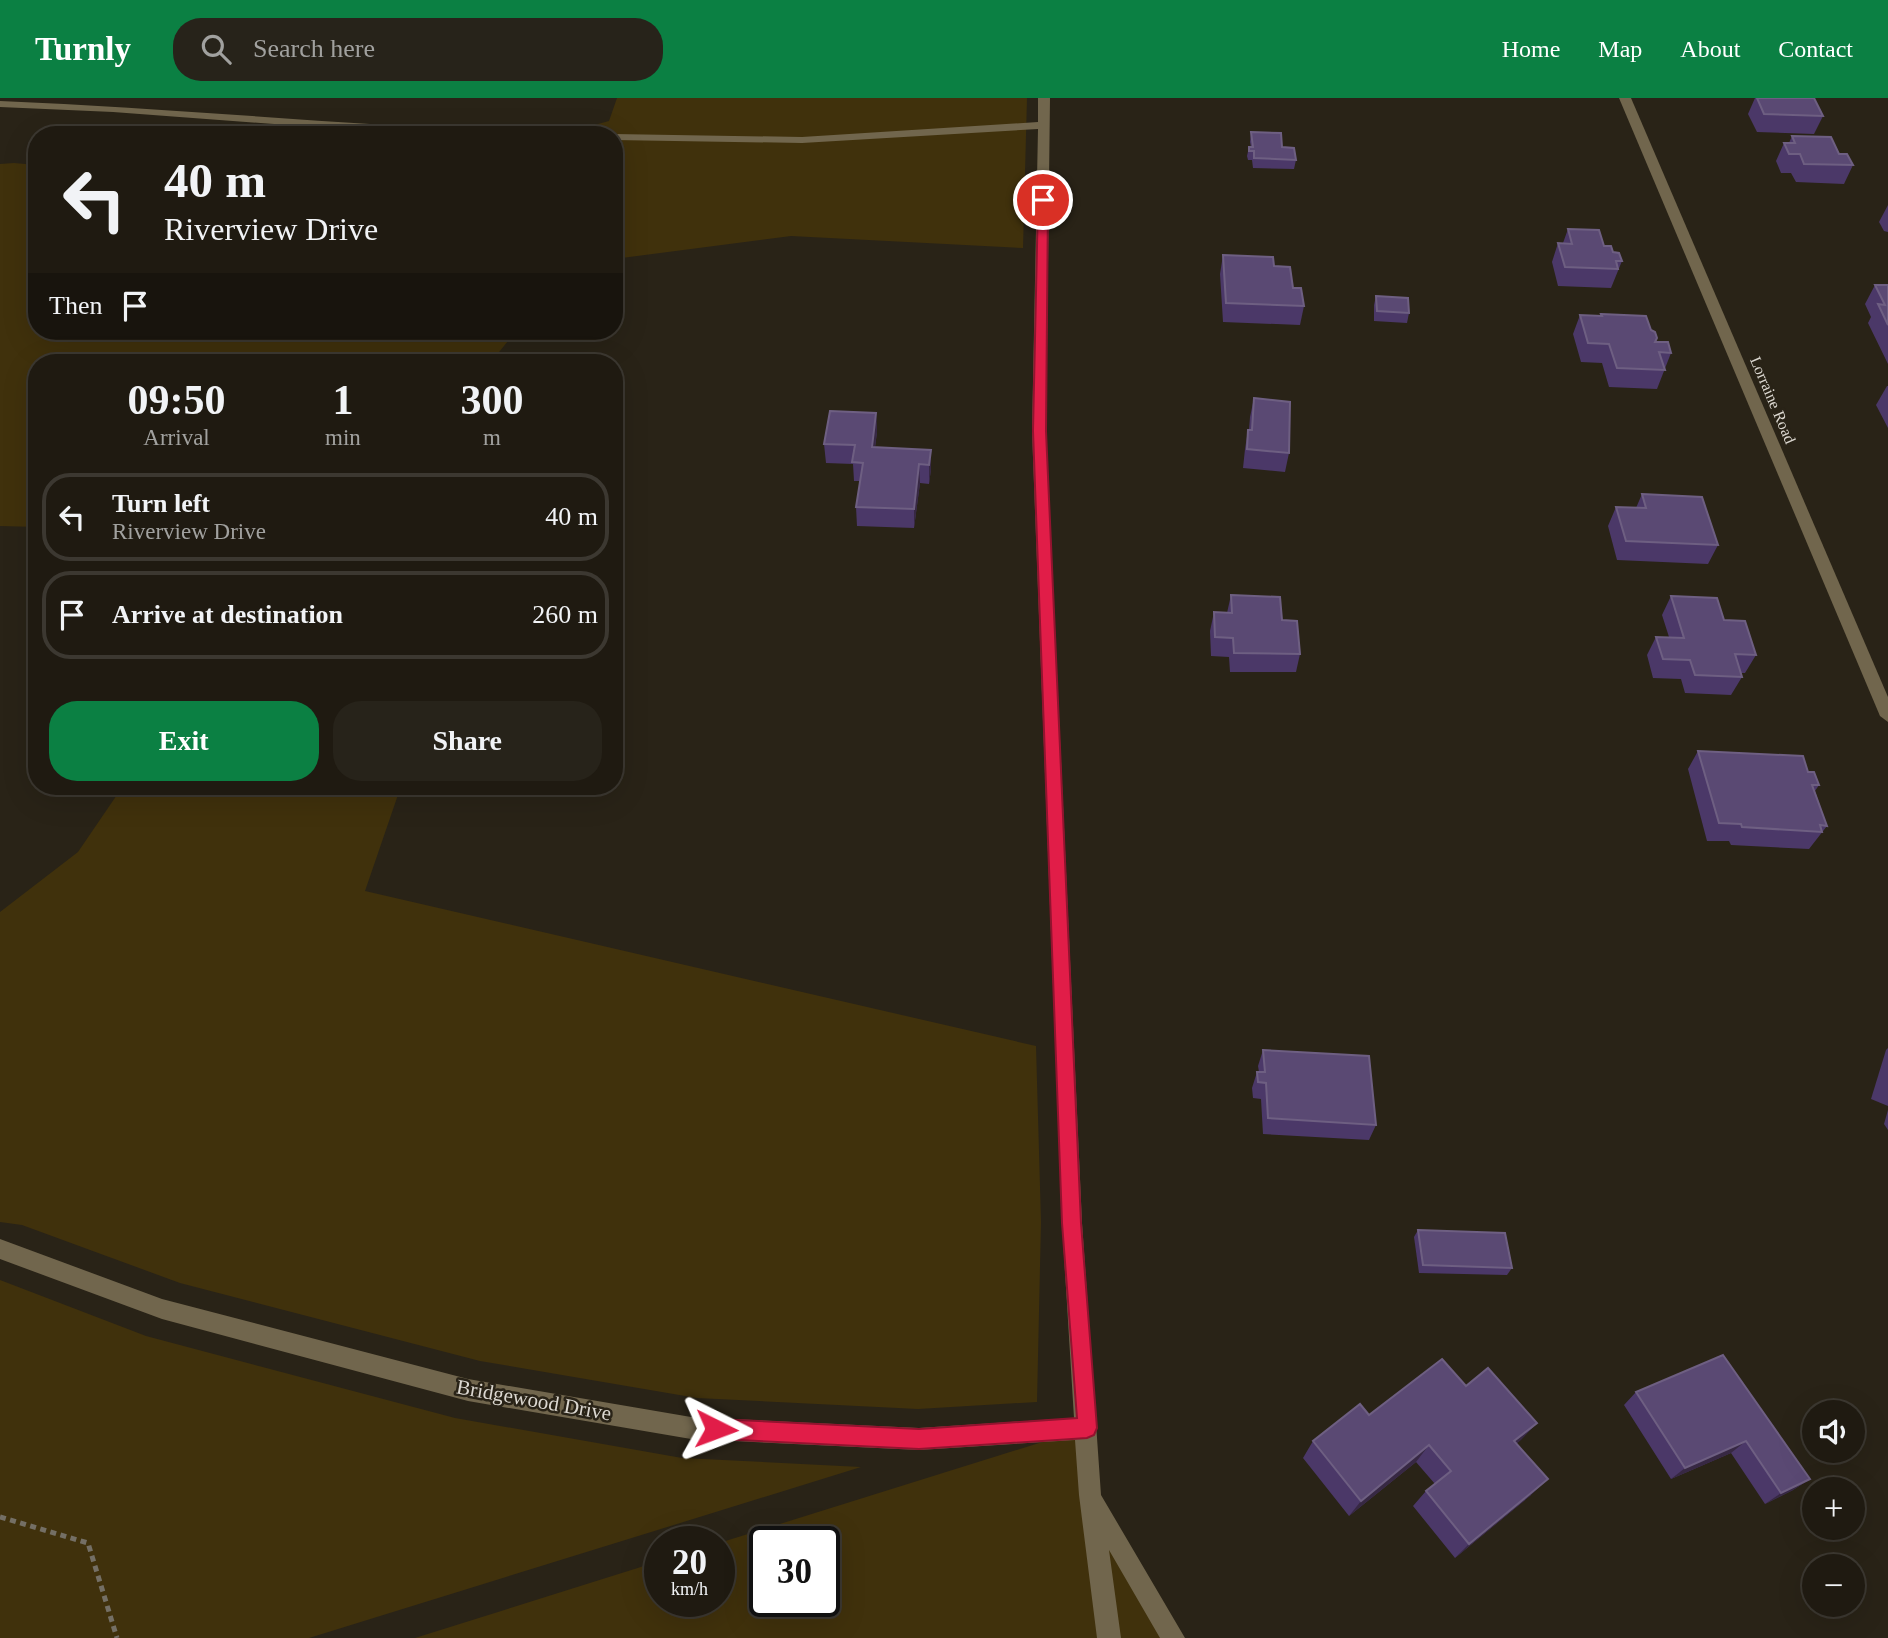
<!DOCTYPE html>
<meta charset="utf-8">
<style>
body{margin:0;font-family:Georgia,serif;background:#27231a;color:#f1f3f6;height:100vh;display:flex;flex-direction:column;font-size:26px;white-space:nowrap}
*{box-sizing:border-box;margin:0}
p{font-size:23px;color:#a1a19f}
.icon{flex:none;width:38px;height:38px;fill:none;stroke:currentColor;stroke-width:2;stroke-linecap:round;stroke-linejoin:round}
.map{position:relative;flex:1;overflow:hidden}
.drawer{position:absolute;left:28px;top:256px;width:595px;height:441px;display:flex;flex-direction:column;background:#1f1a11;border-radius:28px;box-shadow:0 7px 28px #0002,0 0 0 2px #3c3831}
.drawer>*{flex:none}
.top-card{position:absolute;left:28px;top:28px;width:595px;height:214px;border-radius:28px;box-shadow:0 7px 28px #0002,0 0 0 2px #3c3831;background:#1f1a11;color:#f1f3f6;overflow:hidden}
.tools{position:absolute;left:1802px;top:1302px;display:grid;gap:14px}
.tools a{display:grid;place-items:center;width:63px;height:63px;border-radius:50%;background:#1f1a11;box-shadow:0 7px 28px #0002,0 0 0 2px #3c3831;font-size:35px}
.speed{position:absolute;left:644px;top:1428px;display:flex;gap:14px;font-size:35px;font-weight:700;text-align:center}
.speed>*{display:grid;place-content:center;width:91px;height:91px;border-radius:50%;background:#1f1a11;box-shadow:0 7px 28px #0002,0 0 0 2px #3c3831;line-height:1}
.speed small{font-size:18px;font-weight:400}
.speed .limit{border:4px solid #111;border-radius:10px;background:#fff;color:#111}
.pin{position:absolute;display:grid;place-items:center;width:60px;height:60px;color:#fff;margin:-30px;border:4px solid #fff;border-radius:50%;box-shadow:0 2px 7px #0007}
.me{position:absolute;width:77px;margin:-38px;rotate:93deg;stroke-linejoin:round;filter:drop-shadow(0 0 5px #0008)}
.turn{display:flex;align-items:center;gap:24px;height:147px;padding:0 21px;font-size:32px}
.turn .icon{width:91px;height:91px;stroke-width:2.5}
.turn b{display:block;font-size:49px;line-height:60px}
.then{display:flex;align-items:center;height:66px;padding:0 21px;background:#0003;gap:14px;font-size:26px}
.eta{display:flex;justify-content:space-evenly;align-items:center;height:119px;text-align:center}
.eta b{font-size:42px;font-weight:700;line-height:49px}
.primary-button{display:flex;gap:14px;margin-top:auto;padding:14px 21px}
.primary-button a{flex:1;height:80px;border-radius:28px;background:#0b8043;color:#fff;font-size:28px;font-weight:700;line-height:80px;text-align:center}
.primary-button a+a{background:#27231a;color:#f1f3f6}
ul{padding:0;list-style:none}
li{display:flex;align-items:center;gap:21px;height:88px;margin:0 14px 10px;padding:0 7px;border:4px solid #3c3831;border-radius:28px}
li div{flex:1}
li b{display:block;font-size:26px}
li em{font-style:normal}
header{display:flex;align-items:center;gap:42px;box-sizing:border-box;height:98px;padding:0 35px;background:#0b8043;color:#fff}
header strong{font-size:33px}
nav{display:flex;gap:38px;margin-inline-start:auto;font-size:24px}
.search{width:490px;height:63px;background:#27231a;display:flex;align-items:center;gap:18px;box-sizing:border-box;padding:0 24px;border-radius:28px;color:#a1a19f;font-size:26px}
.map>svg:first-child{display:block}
.green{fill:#40310c;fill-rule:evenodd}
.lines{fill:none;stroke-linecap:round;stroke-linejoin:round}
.path{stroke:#746f65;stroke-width:5;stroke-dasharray:6 4.5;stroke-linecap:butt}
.minor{fill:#71664d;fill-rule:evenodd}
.wall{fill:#4b3868}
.shaded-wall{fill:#372843}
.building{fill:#5a4973;stroke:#6e5f82;stroke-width:2}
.route{fill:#e11d48;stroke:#92132f;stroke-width:2}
.labels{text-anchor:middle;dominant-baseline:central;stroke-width:5;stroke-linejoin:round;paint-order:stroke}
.far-street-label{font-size:16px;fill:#dbd7d0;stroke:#292317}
.near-street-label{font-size:21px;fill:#dbd7d0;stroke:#292317}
</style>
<header>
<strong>Turnly</strong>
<div class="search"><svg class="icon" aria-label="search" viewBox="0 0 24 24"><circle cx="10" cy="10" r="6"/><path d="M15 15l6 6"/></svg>Search here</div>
<nav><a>Home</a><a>Map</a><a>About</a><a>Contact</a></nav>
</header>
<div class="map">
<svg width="1888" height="1540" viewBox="0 0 1888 1540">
<rect width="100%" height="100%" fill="#292317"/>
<g class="green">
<polygon points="617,0 1027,0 1023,150 791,138 614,161 614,37 557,37 609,23"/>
<polygon points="14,65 37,67 37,233 516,233 491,264 37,264 37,429 0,428 0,66"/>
<polygon points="123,688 401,688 365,793 1036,948 1041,1124 1037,1304 918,1311 697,1300 480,1263 180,1185 22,1127 0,1124 0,814 78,754"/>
<polygon points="0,1182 146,1238 455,1320 682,1360 861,1369 309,1540 0,1540"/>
<path d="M1087,1330L1090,1397L1173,1540H415L660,1463V1503H719V1445ZM765,1444H824V1503H765Z"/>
</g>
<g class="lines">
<polyline class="path" points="0,1419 88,1445 117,1540"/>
<g class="minor">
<polygon points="1038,0 1050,0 1046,333 1082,1125 1101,1397 1185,1540 1160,1540 1109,1452 1121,1540 1097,1540 1079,1397 1075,1342 919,1352 691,1341 468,1303 162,1221 0,1161 0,1141 162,1201 468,1281 691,1319 919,1330 1074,1320 1062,1125 1032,333 1038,31 802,45 614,42 614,37 610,37 614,36 802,39 1038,24"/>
<polygon points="1619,0 1631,0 1888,599 1888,624 1880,618"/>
<path d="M0,3C176,10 352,28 528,34L534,37L408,36L113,14L0,9Z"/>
</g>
</g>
<g class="wall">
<polygon points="1755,0 1814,0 1823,18 1814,36 1757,34 1748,16"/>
<polygon points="1251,34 1282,49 1296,62 1294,71 1253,70 1252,62 1248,62 1247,58 1249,49 1251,49 1250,44"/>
<polygon points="1792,38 1839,56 1853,67 1844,86 1796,84 1791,75 1781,75 1776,63 1784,45 1789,45"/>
<polygon points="1888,107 1888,134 1884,133 1879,124"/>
<polygon points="1568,131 1604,148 1613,154 1622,163 1611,190 1558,188 1552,164 1558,145 1563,145"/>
<polygon points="1223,157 1274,168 1293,190 1304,208 1300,227 1223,224 1220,176"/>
<polygon points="1875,187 1888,187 1888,266 1868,225 1871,219 1865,206"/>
<polygon points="1376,198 1409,215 1407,225 1374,223 1374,207"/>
<polygon points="1601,216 1656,244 1671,255 1657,291 1609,289 1602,265 1581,264 1573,236 1580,217 1601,218"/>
<polygon points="1887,288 1888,288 1888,330 1876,307"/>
<polygon points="1254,300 1289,355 1285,374 1243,370 1245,351 1248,332 1249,332 1250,319"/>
<polygon points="876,315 877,334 875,350 931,352 931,371 929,386 920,385 914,430 857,428 856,409 860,383 854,383 853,366 826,365 824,346"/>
<polygon points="1642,396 1718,447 1708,466 1617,462 1608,428 1616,409 1636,410"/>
<polygon points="1231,497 1282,522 1300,556 1296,574 1230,574 1229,559 1211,558 1210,533 1214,514 1227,515"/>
<polygon points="1671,498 1724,522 1756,557 1745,575 1741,575 1742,579 1731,597 1685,595 1681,581 1653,580 1647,557 1656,539 1669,539 1662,517"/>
<polygon points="1698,653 1808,674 1819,687 1815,693 1827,728 1809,751 1731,747 1729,743 1707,743 1688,671"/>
<polygon points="1888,950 1888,1008 1871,1001 1886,952"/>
<polygon points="1263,952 1376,1027 1369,1042 1263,1036 1261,1001 1253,1000 1252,990 1257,974 1259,974 1258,968"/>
<polygon points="1888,1012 1888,1032 1884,1026"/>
<polygon points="1418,1132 1512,1170 1507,1177 1419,1175 1414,1139"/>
<polygon points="1723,1257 1810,1381 1793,1392 1765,1406 1731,1355 1671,1381 1624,1307 1636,1294"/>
<polygon points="1466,1288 1537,1325 1516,1346 1531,1397 1455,1460 1413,1408 1426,1393 1435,1386 1416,1364 1349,1418 1303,1360 1313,1343 1369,1317"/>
</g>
<g class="shaded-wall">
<polygon points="876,315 877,334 872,368 872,349"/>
<polygon points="931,352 931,371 929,386 929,367"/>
<polygon points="919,366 920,385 914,430 914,411"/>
<polygon points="1537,1325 1521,1342 1498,1360 1514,1343"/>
<polygon points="1746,1343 1731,1355 1671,1381 1685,1370"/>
<polygon points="1429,1347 1416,1364 1349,1418 1361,1403"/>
<polygon points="1548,1381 1531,1397 1455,1460 1469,1446"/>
<polygon points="1810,1381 1793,1392 1765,1406 1781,1395"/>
</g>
<g class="building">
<polygon points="1757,0 1814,0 1823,18 1764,16"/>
<polygon points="1251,34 1281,35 1282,49 1294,50 1296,62 1254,60 1254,53 1249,53 1249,49 1253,49"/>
<polygon points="1792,38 1831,39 1839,56 1847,56 1853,67 1804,66 1800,56 1789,56 1784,45 1795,45"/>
<polygon points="1568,131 1599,132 1604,148 1611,148 1613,154 1619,155 1622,163 1616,163 1618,171 1565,169 1558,145 1572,146"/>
<polygon points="1223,157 1273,159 1274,168 1290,169 1293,190 1301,190 1304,208 1226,205"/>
<polygon points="1875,187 1888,187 1888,227 1878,206 1885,207"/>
<polygon points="1376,198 1408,200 1409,215 1377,213"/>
<polygon points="1601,216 1646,218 1651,232 1655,234 1657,240 1655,244 1668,244 1671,255 1659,254 1665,272 1617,270 1609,246 1588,245 1580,217 1602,218"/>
<polygon points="1254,300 1290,304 1289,355 1247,351 1248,332 1252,332"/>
<polygon points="830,313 876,315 872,349 931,352 929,367 919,366 914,411 856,409 863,365 852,364 855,347 824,346"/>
<polygon points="1642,396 1702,399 1718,447 1626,443 1616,409 1646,410"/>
<polygon points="1231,497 1280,499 1282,522 1297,523 1300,556 1234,555 1233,540 1215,539 1214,514 1232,515"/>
<polygon points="1671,498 1717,500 1724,522 1745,523 1756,557 1735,556 1742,579 1695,577 1690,562 1663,561 1656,539 1684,540"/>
<polygon points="1698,653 1803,658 1808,674 1814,674 1819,687 1812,687 1827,728 1820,727 1822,734 1742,729 1741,726 1719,725"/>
<polygon points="1263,952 1369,958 1376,1027 1268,1020 1266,985 1258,984 1257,974 1265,974"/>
<polygon points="1418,1132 1505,1135 1512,1170 1423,1167"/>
<polygon points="1723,1257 1810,1381 1781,1395 1746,1343 1685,1370 1636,1294"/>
<polygon points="1442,1261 1466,1288 1488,1270 1537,1325 1514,1343 1548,1381 1469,1446 1426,1393 1451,1373 1429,1347 1361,1403 1313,1343 1360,1306 1369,1317"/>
</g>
<polygon class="route" points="1043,98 1048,102 1046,333 1081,1125 1097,1330 1094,1337 1087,1340 919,1351 716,1341 709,1338 706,1331 709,1324 716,1321 919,1331 1077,1320 1062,1125 1033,333 1038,102"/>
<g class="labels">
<g class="far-street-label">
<text transform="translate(1773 302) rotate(67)">Lorraine Road</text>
</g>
<g class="near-street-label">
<text transform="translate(534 1302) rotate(10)">Bridgewood Drive</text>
</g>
</g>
</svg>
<div class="tools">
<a><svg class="icon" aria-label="sound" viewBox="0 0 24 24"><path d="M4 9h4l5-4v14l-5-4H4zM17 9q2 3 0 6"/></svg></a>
<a>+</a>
<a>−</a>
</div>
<div class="speed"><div>20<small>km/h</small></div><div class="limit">30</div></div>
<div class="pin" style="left:1043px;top:102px;background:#d93025"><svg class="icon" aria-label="arrive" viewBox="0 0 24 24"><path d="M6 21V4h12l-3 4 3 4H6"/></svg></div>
<svg class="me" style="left:716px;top:1331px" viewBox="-20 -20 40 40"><path d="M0-17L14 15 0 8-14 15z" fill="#e11d48" stroke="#fff" stroke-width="4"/></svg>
<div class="top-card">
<div class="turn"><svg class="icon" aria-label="left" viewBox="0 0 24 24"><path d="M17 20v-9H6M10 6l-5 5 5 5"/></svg><div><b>40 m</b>Riverview Drive</div></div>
<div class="then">Then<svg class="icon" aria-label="arrive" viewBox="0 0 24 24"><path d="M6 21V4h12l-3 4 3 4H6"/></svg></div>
</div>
<section class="drawer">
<div class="eta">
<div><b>09:50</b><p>Arrival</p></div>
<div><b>1</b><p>min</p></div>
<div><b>300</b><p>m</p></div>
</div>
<ul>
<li><svg class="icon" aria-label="left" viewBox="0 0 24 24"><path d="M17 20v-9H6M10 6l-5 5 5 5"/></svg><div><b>Turn left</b><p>Riverview Drive</p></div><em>40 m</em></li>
<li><svg class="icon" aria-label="arrive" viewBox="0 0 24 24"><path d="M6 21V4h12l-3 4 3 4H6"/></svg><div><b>Arrive at destination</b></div><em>260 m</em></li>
</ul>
<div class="primary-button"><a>Exit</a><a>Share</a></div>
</section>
</div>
